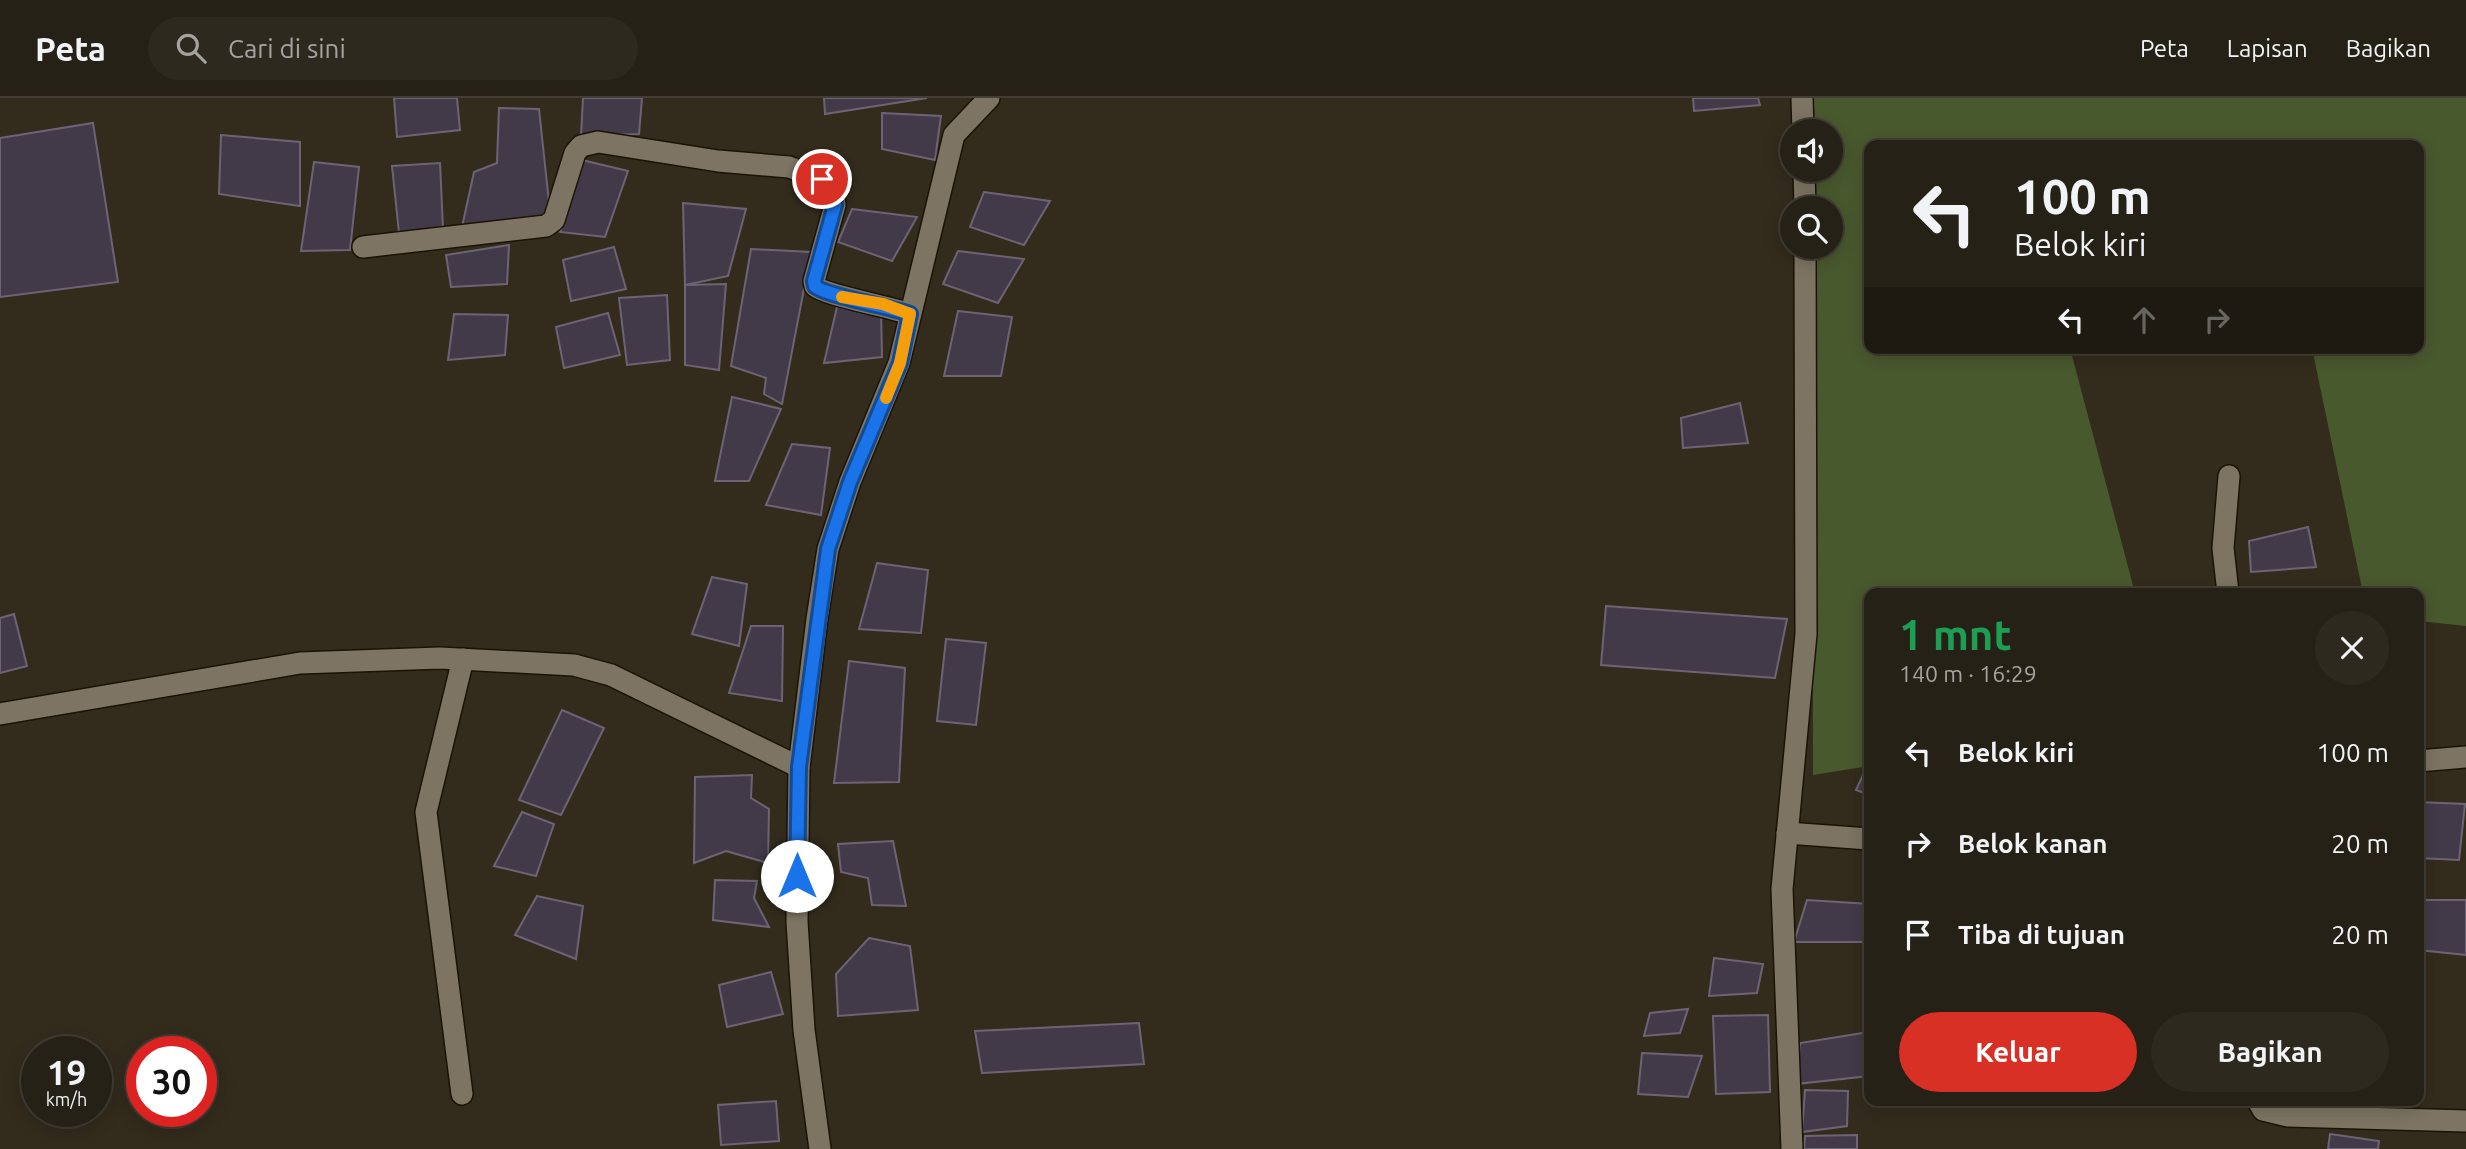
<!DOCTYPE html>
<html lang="id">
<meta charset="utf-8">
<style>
body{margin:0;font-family:Ubuntu,sans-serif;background:#2e291f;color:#f1f3f6;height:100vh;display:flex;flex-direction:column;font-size:26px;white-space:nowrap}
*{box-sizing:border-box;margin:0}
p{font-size:23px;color:#a4a3a1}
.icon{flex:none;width:38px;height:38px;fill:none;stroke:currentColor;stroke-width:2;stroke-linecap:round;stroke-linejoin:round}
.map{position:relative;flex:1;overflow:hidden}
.details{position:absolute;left:1864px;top:490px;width:560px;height:518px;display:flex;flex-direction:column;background:#262116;border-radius:14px;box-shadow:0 4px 18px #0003,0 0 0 2px #423e35}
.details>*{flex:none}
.hud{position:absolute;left:1864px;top:42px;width:560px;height:214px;border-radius:14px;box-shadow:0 4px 18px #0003,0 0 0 2px #423e35;background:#262116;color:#f1f3f6;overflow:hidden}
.buttons{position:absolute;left:1780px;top:21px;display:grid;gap:14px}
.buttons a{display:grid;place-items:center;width:63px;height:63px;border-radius:50%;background:#262116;box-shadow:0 4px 18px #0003,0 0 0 2px #423e35;font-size:35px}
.speed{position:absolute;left:21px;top:938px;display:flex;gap:14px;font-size:35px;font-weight:700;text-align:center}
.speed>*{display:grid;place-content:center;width:91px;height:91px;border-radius:50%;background:#262116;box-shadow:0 4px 18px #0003,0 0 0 2px #423e35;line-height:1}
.speed small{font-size:18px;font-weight:400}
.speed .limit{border:10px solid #d22;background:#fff;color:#111}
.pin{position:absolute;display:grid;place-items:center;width:60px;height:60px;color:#fff;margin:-30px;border:4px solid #fff;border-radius:50%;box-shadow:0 2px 7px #0007}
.me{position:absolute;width:77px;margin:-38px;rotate:0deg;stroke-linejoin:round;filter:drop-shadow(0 0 5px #0008)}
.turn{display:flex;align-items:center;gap:24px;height:147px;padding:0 35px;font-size:32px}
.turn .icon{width:91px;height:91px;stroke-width:2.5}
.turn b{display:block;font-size:49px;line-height:60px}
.lanes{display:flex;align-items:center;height:66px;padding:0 35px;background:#0003;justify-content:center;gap:35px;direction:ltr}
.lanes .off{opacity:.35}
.round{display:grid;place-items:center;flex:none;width:74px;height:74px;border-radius:37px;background:#2e291f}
.overview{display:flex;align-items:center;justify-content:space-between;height:119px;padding:0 35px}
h1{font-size:42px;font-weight:600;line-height:52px;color:#1e9e55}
.primary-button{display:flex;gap:14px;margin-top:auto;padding:14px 35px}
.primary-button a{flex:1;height:80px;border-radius:42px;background:#d93025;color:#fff;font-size:28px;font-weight:600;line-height:80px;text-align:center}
.primary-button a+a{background:#2e291f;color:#f1f3f6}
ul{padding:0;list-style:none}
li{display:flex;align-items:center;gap:21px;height:91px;padding:0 35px}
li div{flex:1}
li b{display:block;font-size:26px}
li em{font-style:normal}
header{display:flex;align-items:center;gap:42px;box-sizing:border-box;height:98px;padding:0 35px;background:#262116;border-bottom:2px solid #423e35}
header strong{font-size:33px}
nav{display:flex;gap:38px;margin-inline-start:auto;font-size:24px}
.search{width:490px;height:63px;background:#2e291f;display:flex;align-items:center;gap:18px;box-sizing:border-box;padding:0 24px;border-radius:38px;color:#a4a3a1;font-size:26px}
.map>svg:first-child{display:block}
.green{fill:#49592e}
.building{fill:#423a49;stroke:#6c6474;stroke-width:2}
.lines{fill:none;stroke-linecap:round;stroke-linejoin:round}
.street-casing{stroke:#1b1406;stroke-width:24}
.street{stroke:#7d7463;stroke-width:21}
.route-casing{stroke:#114b97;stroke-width:18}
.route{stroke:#1a73e8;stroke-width:12}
.slow{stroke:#f59e0b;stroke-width:12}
</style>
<header>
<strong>Peta</strong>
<div class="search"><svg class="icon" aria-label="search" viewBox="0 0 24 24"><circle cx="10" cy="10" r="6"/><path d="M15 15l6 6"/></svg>Cari di sini</div>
<nav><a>Peta</a><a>Lapisan</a><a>Bagikan</a></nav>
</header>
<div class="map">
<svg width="2466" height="1051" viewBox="0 0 2466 1051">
<rect width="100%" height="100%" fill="#332c1d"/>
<polygon class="green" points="1811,0 2466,0 2466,528 2419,523 2418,495 2363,495 2312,250 2418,250 2418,47 1869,47 1869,250 2070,250 2135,495 1869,495 1869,668 1813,677 1812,149 1830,149 1830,110 1812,110 1811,72 1830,72 1830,33 1811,33"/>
<g class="building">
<polygon points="394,0 457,0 460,32 397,39"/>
<polygon points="583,0 642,0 639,36 581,38"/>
<polygon points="824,0 927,0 825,16"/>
<polygon points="1693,0 1758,0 1760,7 1694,13"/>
<polygon points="499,10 539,11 551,123 462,129 474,74 497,65"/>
<polygon points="882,15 941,18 935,62 882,51"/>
<polygon points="93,25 118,184 0,199 0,40"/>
<polygon points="221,37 300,44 300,108 219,96"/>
<polygon points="582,62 628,73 605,139 560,134"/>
<polygon points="314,64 359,69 350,152 301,153"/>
<polygon points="440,65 443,130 399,135 392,68"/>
<polygon points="984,94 1050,103 1024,147 970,129"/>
<polygon points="683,105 746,111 728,178 685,187"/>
<polygon points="852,111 917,119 892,163 838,144"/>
<polygon points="509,147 507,186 451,189 446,157"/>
<polygon points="614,149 626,191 571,203 563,162"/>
<polygon points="751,151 811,154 782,306 764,296 766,280 731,268"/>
<polygon points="958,153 1024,161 998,205 943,186"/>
<polygon points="726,186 719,272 685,267 685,187"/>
<polygon points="667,197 670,262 627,267 619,200"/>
<polygon points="839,200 881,209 882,259 824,265"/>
<polygon points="958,213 1012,219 1001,278 944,278"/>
<polygon points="608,215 620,257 564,270 556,229"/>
<polygon points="454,216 508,217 505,257 448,262"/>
<polygon points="732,299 781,311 749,383 715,383"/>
<polygon points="1740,305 1748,345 1683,350 1681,320"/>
<polygon points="792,346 830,350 821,417 766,407"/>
<polygon points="2308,429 2316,469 2251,474 2249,443"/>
<polygon points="877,465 928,472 921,535 859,531"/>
<polygon points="712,479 747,486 739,548 692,536"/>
<polygon points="1606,508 1787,521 1775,580 1601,567"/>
<polygon points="14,516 27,568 0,575 0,520"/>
<polygon points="751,528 783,528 782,603 729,595"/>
<polygon points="946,541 986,545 976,627 937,623"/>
<polygon points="849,563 905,570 899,684 834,685"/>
<polygon points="562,612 604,630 561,717 519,702"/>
<polygon points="1869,664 1869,697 1856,692"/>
<polygon points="752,677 751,700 769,711 768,765 726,753 694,765 695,679"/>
<polygon points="2418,704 2465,706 2459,762 2418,760"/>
<polygon points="522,714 554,726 536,778 494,768"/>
<polygon points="893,743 906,808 872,807 868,780 841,774 838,746"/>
<polygon points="715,782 757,783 754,800 769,829 713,822"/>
<polygon points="537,798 583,808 576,861 515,837"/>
<polygon points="1807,802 1869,806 1869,844 1794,844"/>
<polygon points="2425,802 2466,802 2466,857 2419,852"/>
<polygon points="869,840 910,848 918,912 838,918 836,876"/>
<polygon points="1714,860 1763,866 1757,895 1709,898"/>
<polygon points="771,874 783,916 727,929 719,887"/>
<polygon points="1688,911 1680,935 1644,938 1650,915"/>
<polygon points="1768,917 1770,994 1716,996 1713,918"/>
<polygon points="1139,925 1144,966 982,975 975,933"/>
<polygon points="1869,934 1869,978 1796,986 1800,945"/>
<polygon points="1642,955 1702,958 1688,999 1638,996"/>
<polygon points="1805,992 1848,993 1847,1028 1802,1034"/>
<polygon points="776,1003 779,1043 721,1047 718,1007"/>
<polygon points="2330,1036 2379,1043 2378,1051 2328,1051"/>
<polygon points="1857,1037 1857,1051 1804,1051 1805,1038"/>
</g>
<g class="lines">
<g class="street-casing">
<g id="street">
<polyline points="1802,0 1803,33"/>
<polyline points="1804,72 1805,110"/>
<path d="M363,149L546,128L554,122L575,55L581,48L598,44L718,63L789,69L822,81L834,97L835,107L814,183L815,188C824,197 891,209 910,216"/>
<polyline points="2228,495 2223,450 2229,378"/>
<polyline points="0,616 300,565 440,560 574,567 611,577 799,669"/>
<polyline points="2418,663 2466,659"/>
<polyline points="1787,735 1869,741"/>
<polyline points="462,996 426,714 463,561"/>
<polyline points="2258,1003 2263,1012 2288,1018 2466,1023"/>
<polyline points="820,1051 804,932 797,824 799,669 817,521 828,451 850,384 899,265 954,37 989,0"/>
<polyline points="1792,1051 1782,791 1806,536 1805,149"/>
</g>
</g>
<use href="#street" class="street"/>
</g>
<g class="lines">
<g class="route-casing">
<path id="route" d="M797,778L799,669L828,451L850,384L900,265L910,216C891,209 823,197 815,188L814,183L835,107L834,97L822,81"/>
</g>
<use href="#route" class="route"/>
<polyline class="slow" points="842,199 883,206 910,216 900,265 886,300"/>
</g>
</svg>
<div class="buttons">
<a><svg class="icon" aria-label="sound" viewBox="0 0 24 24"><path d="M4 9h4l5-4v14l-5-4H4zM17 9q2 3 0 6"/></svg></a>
<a><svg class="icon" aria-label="search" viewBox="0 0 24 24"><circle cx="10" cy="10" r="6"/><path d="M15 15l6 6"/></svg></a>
</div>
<div class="speed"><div>19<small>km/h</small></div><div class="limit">30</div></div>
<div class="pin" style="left:822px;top:81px;background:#d93025"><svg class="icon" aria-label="arrive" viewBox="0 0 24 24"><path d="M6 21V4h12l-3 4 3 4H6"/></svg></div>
<svg class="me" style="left:797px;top:778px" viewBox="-20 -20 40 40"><circle r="19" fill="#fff"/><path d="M0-13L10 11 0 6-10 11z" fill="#1a73e8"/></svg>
<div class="hud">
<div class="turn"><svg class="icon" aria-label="left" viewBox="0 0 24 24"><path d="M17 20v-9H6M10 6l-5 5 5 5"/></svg><div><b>100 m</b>Belok kiri</div></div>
<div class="lanes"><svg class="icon" aria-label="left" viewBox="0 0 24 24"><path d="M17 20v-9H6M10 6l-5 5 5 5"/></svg><svg class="icon off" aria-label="ahead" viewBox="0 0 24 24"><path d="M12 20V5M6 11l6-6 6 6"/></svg><svg class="icon off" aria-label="right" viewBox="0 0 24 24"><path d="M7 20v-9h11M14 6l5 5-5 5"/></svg></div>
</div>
<section class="details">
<div class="overview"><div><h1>1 mnt</h1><p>140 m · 16:29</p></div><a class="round"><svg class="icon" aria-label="close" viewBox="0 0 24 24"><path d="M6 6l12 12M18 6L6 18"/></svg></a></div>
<ul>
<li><svg class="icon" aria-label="left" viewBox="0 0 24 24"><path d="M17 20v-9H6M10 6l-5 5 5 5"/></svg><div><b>Belok kiri</b></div><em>100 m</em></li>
<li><svg class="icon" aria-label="right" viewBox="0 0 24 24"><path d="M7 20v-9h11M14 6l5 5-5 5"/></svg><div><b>Belok kanan</b></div><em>20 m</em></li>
<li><svg class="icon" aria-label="arrive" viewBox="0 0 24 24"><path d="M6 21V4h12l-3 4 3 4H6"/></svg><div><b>Tiba di tujuan</b></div><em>20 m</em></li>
</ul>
<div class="primary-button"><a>Keluar</a><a>Bagikan</a></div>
</section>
</div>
